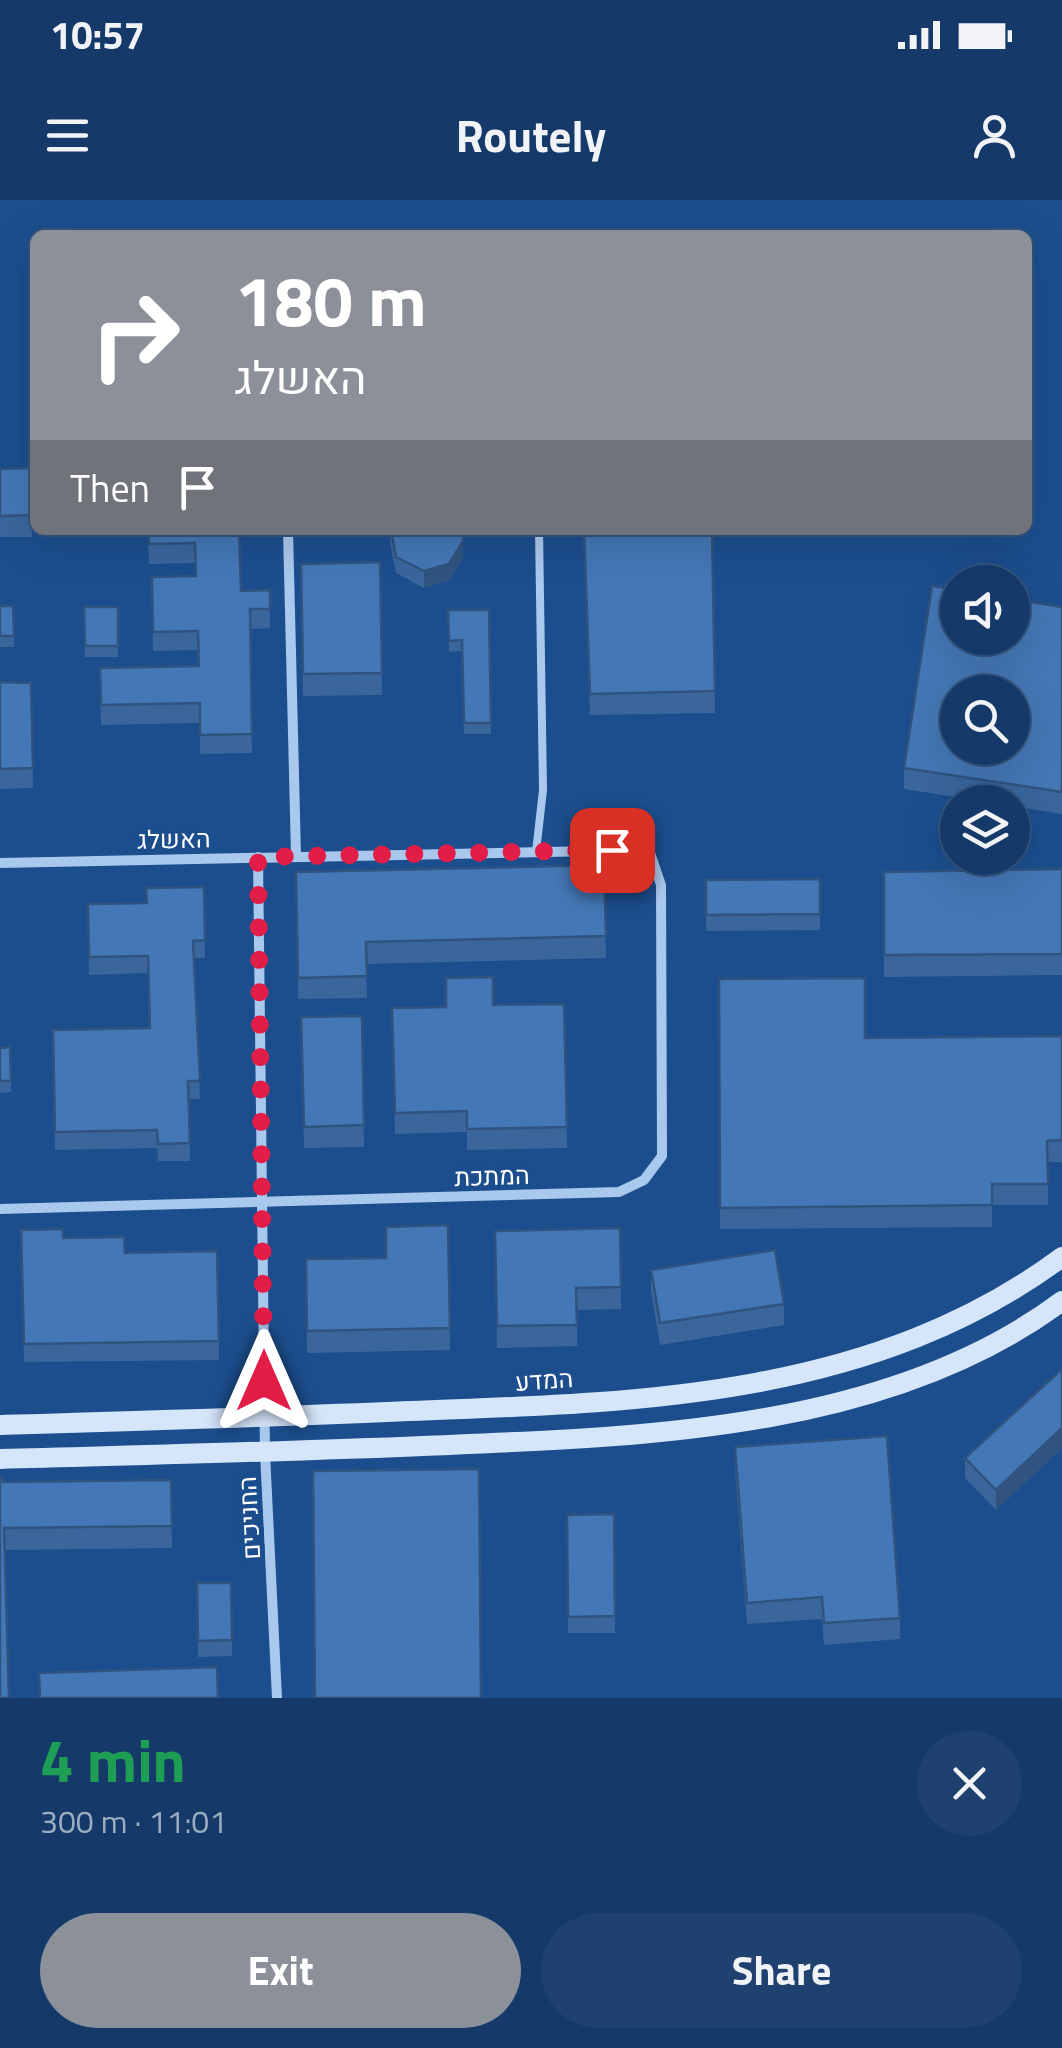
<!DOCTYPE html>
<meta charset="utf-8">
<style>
body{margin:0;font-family:"Titillium Web",Heebo,sans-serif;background:#1e4170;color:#f1f3f6;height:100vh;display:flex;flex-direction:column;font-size:38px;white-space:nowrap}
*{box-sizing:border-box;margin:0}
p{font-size:32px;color:#9dadc1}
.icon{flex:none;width:55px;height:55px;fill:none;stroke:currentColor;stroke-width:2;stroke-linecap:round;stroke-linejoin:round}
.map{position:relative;height:1498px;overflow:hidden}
.side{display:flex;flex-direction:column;background:#153a6a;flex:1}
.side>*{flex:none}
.top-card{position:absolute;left:30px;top:30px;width:1002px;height:305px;border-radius:15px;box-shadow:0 10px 40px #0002,0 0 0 2px #34547e;background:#8c9099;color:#fff;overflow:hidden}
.fabs{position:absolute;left:940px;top:365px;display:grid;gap:20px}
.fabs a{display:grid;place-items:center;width:90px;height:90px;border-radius:50%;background:#153a6a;box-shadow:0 10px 40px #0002,0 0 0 2px #34547e;font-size:50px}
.pin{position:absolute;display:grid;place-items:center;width:85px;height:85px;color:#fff;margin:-42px;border-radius:20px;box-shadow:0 5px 15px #0006}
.me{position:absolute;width:110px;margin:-55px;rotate:0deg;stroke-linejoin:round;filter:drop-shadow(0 0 8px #0008)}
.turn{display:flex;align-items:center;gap:35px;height:210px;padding:0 40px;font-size:45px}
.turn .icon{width:130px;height:130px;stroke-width:2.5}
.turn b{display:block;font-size:70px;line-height:85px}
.then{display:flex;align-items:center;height:95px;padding:0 40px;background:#0003;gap:20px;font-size:38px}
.round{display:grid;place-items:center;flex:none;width:105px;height:105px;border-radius:52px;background:#1e4170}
.head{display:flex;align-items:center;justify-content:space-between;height:170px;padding:0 40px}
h1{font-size:60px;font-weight:700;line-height:75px;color:#1e9e55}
.button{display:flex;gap:20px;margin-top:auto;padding:20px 40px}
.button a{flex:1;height:115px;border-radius:60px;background:#8c9099;color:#fff;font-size:40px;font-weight:700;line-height:115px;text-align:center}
.button a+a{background:#1e4170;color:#f1f3f6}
.status{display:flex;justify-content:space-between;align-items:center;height:70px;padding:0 50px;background:#153a6a;direction:ltr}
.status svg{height:28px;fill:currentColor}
header{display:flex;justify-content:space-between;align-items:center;height:130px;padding:0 40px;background:#153a6a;font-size:45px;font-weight:700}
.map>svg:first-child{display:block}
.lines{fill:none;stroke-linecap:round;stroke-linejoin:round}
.lane{stroke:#a9c8ed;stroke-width:8}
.street{stroke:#a9c8ed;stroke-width:10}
.secondary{stroke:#d5e5fa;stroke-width:20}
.wall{fill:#3a669c}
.shaded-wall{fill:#30537f}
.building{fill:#4477b5;stroke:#30537f;stroke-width:2.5;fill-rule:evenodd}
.route{stroke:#e11d48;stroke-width:18;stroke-dasharray:0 32.4}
.labels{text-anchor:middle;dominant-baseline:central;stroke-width:10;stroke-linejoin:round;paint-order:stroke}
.street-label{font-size:25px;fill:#fff;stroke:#1c4e8d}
</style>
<div class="status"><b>10:57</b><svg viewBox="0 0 49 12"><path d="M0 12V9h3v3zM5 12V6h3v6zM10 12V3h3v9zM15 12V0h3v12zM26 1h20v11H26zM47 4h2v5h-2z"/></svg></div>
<header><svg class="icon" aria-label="menu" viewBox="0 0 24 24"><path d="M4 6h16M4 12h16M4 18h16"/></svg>Routely<svg class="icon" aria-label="person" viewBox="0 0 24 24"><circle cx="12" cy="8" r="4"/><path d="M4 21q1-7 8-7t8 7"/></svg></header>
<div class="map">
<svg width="1062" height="1498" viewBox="0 0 1062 1498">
<rect width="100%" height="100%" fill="#1c4e8d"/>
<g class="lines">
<polyline class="lane" points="536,652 543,590 539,330"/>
<g class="street">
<polyline points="288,330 296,656"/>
<polyline points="258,657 265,1253 277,1498"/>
<polyline points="0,663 649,650 661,685 662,956 644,980 619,992 0,1009"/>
</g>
<g class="secondary">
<path d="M0,1225C136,1221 273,1217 409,1211C637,1203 872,1198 1062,1057"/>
<path d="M0,1259C141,1255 282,1252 423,1246C634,1237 885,1233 1062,1101"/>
</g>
</g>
<g class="wall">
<polygon points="31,268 32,337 0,337 0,269"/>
<polygon points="148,330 239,330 241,391 270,390 270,428 250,429 252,553 200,554 200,523 101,525 100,468 198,466 198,450 153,451 152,377 196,376 195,363 149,364"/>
<polygon points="390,330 463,358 449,380 424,388 396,373 390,343"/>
<polygon points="583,330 695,330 712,334 715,513 590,515"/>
<polygon points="380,362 382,495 303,496 301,364"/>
<polygon points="0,406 13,406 14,447 0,447"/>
<polygon points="84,407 118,407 118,457 85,457"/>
<polygon points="1062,407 1062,614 1012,606 1012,602 989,602 904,589 904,568"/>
<polygon points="448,410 489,410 491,534 464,534 462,451 449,452"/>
<polygon points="0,482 31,483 33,588 0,589"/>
<polygon points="604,665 606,758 366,764 367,798 298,799 296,672"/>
<polygon points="1062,669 1062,775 884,777 884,672"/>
<polygon points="820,679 820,730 706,731 706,680"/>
<polygon points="204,687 205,758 194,758 200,899 189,899 190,961 158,961 157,948 55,950 53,830 149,828 148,773 89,775 88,704 147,703"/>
<polygon points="719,779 865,838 1062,836 1062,962 1048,962 1048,1005 992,1005 992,1027 720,1029"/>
<polygon points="564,804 567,948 467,950 467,932 395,934 392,808"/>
<polygon points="362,816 364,947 304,948 301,817"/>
<polygon points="0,848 11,881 11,892 0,893"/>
<polygon points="448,1025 450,1150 307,1153 306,1059 386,1058"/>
<polygon points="620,1028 621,1109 577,1110 577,1146 497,1148 495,1031"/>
<polygon points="21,1030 125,1053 217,1051 219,1160 24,1162"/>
<polygon points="651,1070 784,1104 784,1125 660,1145 651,1091"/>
<polygon points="1062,1169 1062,1248 996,1310 965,1278 965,1258"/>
<polygon points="735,1247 900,1418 900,1439 824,1445 822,1419 747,1424 735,1269"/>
<polygon points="171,1280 172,1348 5,1350 3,1282"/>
<polygon points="614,1314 615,1433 568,1433 567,1315"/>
<polygon points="197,1383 231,1383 232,1456 198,1457"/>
</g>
<g class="shaded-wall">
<polygon points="463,341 463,358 449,380 424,388 424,371"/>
<polygon points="1062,1228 1062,1248 996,1310 996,1290"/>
</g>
<g class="building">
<polygon points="31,268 32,315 0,316 0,269"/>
<polygon points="148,330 239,330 241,391 270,390 270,409 250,409 252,534 200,535 200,503 101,505 100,468 199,466 198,431 153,432 152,377 196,376 195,343 149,344"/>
<polygon points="391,330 463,330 463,341 449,364 424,371 396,357"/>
<polygon points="584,330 695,330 712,334 715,491 590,494"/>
<polygon points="380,362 382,473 303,474 301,364"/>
<path d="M932,386L958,390V438H1012V399L1062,407V592L904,568ZM958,492H1012V548H958Z"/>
<polygon points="0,406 13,406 14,436 0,436"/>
<polygon points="84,407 118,407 118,446 85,446"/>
<polygon points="448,410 489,410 491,523 464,523 462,440 449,441"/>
<polygon points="0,482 31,483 33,568 0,569"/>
<polygon points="604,665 606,736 366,742 367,776 298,778 296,672"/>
<polygon points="1062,669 1062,754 884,755 884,672"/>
<polygon points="820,679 820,714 706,715 706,680"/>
<polygon points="204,687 205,740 193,741 200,881 188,881 190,943 158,944 157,930 55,932 53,830 150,828 148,756 89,757 88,704 147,703 146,688"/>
<polygon points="493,777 493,805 564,804 567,927 467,929 467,911 395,913 392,808 446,807 446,778"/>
<polygon points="865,778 865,838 1062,836 1062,940 1047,941 1048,984 992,984 992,1005 720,1008 719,779"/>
<polygon points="362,816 364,925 304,927 301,817"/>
<polygon points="10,847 11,881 0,881 0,848"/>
<polygon points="448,1025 450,1128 307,1131 306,1059 386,1058 386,1027"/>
<polygon points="620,1028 621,1087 576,1088 577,1125 497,1126 495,1031"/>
<polygon points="63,1029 63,1038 124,1037 125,1053 217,1051 219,1141 24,1144 21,1030"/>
<polygon points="775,1050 784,1104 660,1123 651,1070"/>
<polygon points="1062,1169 1062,1228 996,1290 965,1258"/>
<polygon points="887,1236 900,1418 824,1423 822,1397 747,1403 735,1247"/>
<polygon points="479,1269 481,1498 315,1498 313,1271"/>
<polygon points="0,1278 3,1278 3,1282 171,1280 172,1326 4,1328 9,1498 0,1498"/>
<polygon points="614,1314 615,1416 568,1417 567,1315"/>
<polygon points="197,1383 231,1383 232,1440 198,1441"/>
<polygon points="217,1467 218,1498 40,1498 39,1473"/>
</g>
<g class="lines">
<polyline class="route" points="264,1181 258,657 612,650"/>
</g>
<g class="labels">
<g class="street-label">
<text transform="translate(174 639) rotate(-1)">האשלג</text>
<text transform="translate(492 976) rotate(-2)">המתכת</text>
<text transform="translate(544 1180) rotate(-4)">המדע</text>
<text transform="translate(249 1318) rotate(-93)">החניכים</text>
</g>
</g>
</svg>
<div class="fabs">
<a><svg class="icon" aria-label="sound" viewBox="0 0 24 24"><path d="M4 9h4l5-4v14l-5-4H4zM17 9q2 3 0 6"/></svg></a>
<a><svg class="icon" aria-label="search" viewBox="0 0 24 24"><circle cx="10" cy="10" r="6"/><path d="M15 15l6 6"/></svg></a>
<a><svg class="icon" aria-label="layers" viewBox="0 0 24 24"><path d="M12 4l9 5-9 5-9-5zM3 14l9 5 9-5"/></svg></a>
</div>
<div class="pin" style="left:612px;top:650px;background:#d93025"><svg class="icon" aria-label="arrive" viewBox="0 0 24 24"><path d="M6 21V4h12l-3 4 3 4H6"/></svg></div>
<svg class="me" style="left:264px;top:1181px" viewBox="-20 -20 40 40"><path d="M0-17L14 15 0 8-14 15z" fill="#e11d48" stroke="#fff" stroke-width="4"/></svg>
<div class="top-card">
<div class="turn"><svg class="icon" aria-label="right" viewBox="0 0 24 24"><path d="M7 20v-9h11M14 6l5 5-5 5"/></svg><div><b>180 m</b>האשלג</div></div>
<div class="then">Then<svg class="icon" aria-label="arrive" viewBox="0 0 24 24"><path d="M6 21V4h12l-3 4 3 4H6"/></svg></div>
</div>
</div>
<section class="side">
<div class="head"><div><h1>4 min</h1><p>300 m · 11:01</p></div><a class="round"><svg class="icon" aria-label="close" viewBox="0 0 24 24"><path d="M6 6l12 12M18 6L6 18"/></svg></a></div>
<div class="button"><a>Exit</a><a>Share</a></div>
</section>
